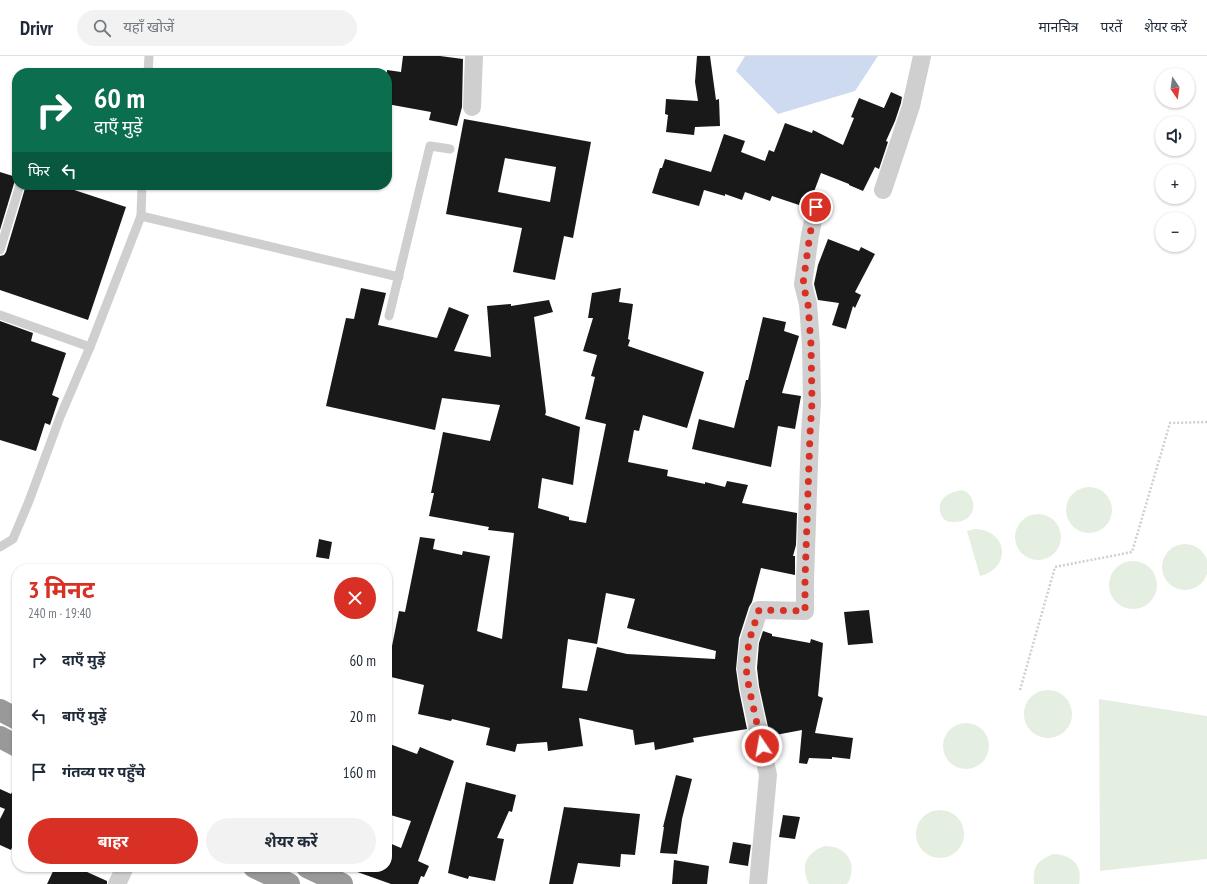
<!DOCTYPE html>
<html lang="hi">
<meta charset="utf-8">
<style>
body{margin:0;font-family:"PT Sans Narrow","Noto Sans Devanagari",sans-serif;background:#f2f2f3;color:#1f2937;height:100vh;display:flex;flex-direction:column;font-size:15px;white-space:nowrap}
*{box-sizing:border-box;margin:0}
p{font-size:13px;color:#747a83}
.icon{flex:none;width:22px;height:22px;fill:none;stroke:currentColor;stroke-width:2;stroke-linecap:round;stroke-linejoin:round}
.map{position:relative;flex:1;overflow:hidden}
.details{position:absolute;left:12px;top:508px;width:380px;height:308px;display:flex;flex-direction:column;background:#fff;border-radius:16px;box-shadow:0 1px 3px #0004}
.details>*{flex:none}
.top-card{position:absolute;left:12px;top:12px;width:380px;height:122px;border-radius:16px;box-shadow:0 1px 3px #0004;background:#0b6e4f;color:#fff;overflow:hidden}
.needle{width:26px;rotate:167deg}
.buttons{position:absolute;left:1155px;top:12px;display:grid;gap:8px}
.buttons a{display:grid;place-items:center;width:40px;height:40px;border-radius:50%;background:#fff;box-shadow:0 1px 3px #0004;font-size:20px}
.pin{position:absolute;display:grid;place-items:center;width:34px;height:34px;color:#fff;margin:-17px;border:2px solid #fff;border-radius:50%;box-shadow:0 1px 4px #0007}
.me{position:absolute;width:44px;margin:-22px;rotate:348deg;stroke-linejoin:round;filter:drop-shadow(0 0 3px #0008)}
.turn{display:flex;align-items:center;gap:14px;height:84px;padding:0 16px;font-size:18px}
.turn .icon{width:52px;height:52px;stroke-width:2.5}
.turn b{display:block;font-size:28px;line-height:34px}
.then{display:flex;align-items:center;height:38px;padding:0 16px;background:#0003;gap:8px;font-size:15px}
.round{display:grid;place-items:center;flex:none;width:42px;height:42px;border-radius:21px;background:#f2f2f3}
.summary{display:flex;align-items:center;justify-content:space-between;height:68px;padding:0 16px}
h1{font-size:24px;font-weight:700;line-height:30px;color:#d93025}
.action{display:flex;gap:8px;margin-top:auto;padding:8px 16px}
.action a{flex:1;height:46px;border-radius:24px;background:#d93025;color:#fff;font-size:16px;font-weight:700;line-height:46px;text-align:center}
.action a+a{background:#f2f2f3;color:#1f2937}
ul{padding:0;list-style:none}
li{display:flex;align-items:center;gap:12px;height:56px;padding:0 16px}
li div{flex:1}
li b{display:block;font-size:15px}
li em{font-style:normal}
header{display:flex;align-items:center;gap:24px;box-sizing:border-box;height:56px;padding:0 20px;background:#fff;border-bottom:1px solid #e0e1e3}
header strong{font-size:19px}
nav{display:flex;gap:22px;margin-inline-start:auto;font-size:14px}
.search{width:280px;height:36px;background:#f2f2f3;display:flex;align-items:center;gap:10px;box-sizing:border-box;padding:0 14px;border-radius:22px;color:#747a83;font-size:15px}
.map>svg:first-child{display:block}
.green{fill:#e5efe1}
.water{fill:#cddaef}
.building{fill:#191919;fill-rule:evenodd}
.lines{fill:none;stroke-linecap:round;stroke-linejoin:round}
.path{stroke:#cfcfcf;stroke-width:2.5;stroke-dasharray:2 2;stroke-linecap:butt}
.lane{stroke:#cfcfcf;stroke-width:9}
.street{stroke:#cfcfcf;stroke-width:18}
.highway{stroke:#999;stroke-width:22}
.route{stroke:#d93025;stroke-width:7;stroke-dasharray:0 12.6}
</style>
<header>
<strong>Drivr</strong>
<div class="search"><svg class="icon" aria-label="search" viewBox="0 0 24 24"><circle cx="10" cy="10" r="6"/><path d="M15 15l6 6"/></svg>यहाँ खोजें</div>
<nav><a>मानचित्र</a><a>परतें</a><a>शेयर करें</a></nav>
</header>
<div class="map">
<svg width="1207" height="828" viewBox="0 0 1207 828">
<rect width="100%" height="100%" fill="#fff"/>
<g class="green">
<circle cx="1089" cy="454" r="23"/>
<path d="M961,434C977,436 981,468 951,466C940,465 937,452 942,444C946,438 955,435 961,434Z"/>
<circle cx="1038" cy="481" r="23"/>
<path d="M975,473C1008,474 1012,512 980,520L967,475Z"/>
<circle cx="1185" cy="511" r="23"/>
<circle cx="1133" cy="529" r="24"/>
<circle cx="1048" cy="658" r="24"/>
<polygon points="1099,643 1207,660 1207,803 1100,815"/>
<circle cx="966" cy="690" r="23"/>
<circle cx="940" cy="778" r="24"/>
<path d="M825,790C831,790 836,791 841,794C853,801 855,817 847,828H809C800,810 806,796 825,790Z"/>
<path d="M1054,798C1072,799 1083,809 1079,828H1034C1032,811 1038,803 1054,798Z"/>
</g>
<polygon class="water" points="745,0 878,0 855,35 778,58 736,15"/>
<g class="building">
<polygon points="403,0 440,0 463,3 462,51 457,70 429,64 431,56 387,48 387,14 401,16"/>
<polygon points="697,0 710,0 716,44 719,43 720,70 695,71 694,79 666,76 668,59 665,58 666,43 698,45 695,26"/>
<polygon points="891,36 902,41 901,47 895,65 886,85 888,86 879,113 875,111 863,135 849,129 849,128 821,117 812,141 808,144 805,151 772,140 770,145 745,136 742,144 725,138 725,140 704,134 699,150 652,137 660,112 662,112 665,103 711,116 724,78 745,85 741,96 765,105 769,94 774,96 785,67 812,77 813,74 843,89 854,62 851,61 859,42 884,52"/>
<path d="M464,63L591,86L573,182L564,180L555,224L513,216L522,172L446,158ZM505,102L556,111L550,146L498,136Z"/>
<polygon points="0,116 16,121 0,174"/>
<polygon points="26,129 59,129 126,151 88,264 0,234 0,200 4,199 6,196"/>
<polygon points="828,183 859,195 861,191 875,198 855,236 861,239 855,252 853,250 846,273 832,269 839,247 818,244 814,228 818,209"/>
<path d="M361,232L386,237L378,269L437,282L449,251L469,259L454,295L491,301L487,250L511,248V250L549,244L553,256L534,261L546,356L545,359L580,371L573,429L542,422L538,452L569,461V464L586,467L606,368L585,363L595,321L591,320L597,299L583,295L593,262H588L592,237L621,232L619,246L633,248L628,283L630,284L628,290L704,316L687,372L643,359L639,375L634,374L628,406L668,414L667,420L705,428V426L725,431L727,425L748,429L742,447L797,457L796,489L793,500H795V519L761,512L752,546L749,551L739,582L736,613L739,634L747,673L693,682L694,686L655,694L654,686L635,689L633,674L579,662L583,690L548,695L547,686L517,688L515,696L486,689L490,672L452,663L451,665L418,658L424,629L387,620V589L392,590L399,555L405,556L420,481L435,483L433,493L462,499L463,495L490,500L477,575L502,583L514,477L488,474L489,471L429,460L434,437H431L443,376L490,385L500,349L442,342L435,374L326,350L346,262L354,263ZM606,537L635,543L627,572L716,595L715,603L627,598L597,591L587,635L562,632L568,583L597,588Z"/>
<polygon points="763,261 786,266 784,275 799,280 782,337 801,340 795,373 778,370 771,411 692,393 699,363 734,372 746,324 748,324"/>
<polygon points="0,265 33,277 31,285 66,297 52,339 59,342 50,369 45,367 36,395 0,384"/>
<polygon points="319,483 332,486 329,503 316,501"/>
<polygon points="869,554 873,587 848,589 844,556"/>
<polygon points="763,575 772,578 772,580 810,587 811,583 823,587 818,640 823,642 815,677 853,682 850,703 832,701 832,703 809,702 807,708 799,707 802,674 770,680 759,630 757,612 759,587"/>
<polygon points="387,687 417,698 420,691 454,705 418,805 429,810 424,821 421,820 418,828 391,828 349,813 349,811 387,811 387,786 401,792 411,765 387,758"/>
<polygon points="676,719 692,723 682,763 677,798 660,797 664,771 663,771"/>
<polygon points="17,726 17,780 11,794 0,789 0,763 5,753 0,751 0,733 11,738"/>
<polygon points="466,726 516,739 512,756 509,755 497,782 504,783 495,825 469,820 468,823 448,817"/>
<polygon points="564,751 640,758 635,799 621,798 620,811 578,807 573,828 549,828"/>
<polygon points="783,759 800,761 795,783 779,781"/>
<polygon points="733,786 751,789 748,810 729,807"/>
<polygon points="674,804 709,810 707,828 672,828"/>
<polygon points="55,811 76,811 107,825 107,828 47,828"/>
</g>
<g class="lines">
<polyline class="path" points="1020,634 1055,511 1132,496 1170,367 1207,366"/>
<g class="lane">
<polyline points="148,17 149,0"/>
<polyline points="141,160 142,129"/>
<polyline points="0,194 20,129"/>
<polyline points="0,259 90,291"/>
<polyline points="389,260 430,90 450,93"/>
<polyline points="0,491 13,483 29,445 60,361 90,291 141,160 399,221"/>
</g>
<g class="street">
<polyline points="472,51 474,0"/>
<polyline points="883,134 911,50 922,0"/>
<polyline points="117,828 125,811"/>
<polyline points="758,828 768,719 749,632 746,612 749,585 759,554 805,555 805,524 810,378 812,347 811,289 808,248 803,228 810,179 816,151"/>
</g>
<g class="highway">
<polyline points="0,654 17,663"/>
<polyline points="0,681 17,690"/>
<polyline points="254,811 289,828"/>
<polyline points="307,811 342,828"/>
</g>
</g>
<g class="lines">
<polyline class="route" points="762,690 749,632 746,612 749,585 759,554 805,555 805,524 810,378 812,346 811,289 808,248 803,228 810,178 816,151"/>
</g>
</svg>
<div class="buttons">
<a><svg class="needle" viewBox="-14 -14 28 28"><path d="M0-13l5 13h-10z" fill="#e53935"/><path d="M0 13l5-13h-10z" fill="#747a83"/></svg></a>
<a><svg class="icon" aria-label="sound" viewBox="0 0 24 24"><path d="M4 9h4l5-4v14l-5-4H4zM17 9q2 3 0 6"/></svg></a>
<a>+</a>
<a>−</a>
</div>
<div class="pin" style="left:816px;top:151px;background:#d93025"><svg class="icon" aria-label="arrive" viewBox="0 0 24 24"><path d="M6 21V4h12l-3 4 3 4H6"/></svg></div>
<svg class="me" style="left:762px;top:690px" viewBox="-20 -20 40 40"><circle r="17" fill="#d93025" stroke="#fff" stroke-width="3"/><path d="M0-11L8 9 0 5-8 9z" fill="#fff"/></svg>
<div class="top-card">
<div class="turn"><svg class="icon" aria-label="right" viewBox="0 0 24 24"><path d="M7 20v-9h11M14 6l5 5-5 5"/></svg><div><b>60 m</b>दाएँ मुड़ें</div></div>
<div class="then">फिर<svg class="icon" aria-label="left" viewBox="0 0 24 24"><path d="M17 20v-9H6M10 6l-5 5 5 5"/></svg></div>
</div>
<section class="details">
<div class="summary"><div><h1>3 मिनट</h1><p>240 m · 19:40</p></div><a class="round" style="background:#d93025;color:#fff"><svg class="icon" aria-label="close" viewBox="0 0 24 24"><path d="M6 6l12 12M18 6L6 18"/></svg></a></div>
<ul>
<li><svg class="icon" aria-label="right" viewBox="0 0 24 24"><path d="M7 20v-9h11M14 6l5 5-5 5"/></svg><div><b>दाएँ मुड़ें</b></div><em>60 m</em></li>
<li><svg class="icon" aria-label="left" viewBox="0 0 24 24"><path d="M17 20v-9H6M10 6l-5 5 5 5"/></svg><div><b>बाएँ मुड़ें</b></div><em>20 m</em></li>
<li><svg class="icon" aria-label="arrive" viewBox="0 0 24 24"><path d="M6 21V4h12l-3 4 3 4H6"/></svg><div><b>गंतव्य पर पहुँचे</b></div><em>160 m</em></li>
</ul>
<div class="action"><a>बाहर</a><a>शेयर करें</a></div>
</section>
</div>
